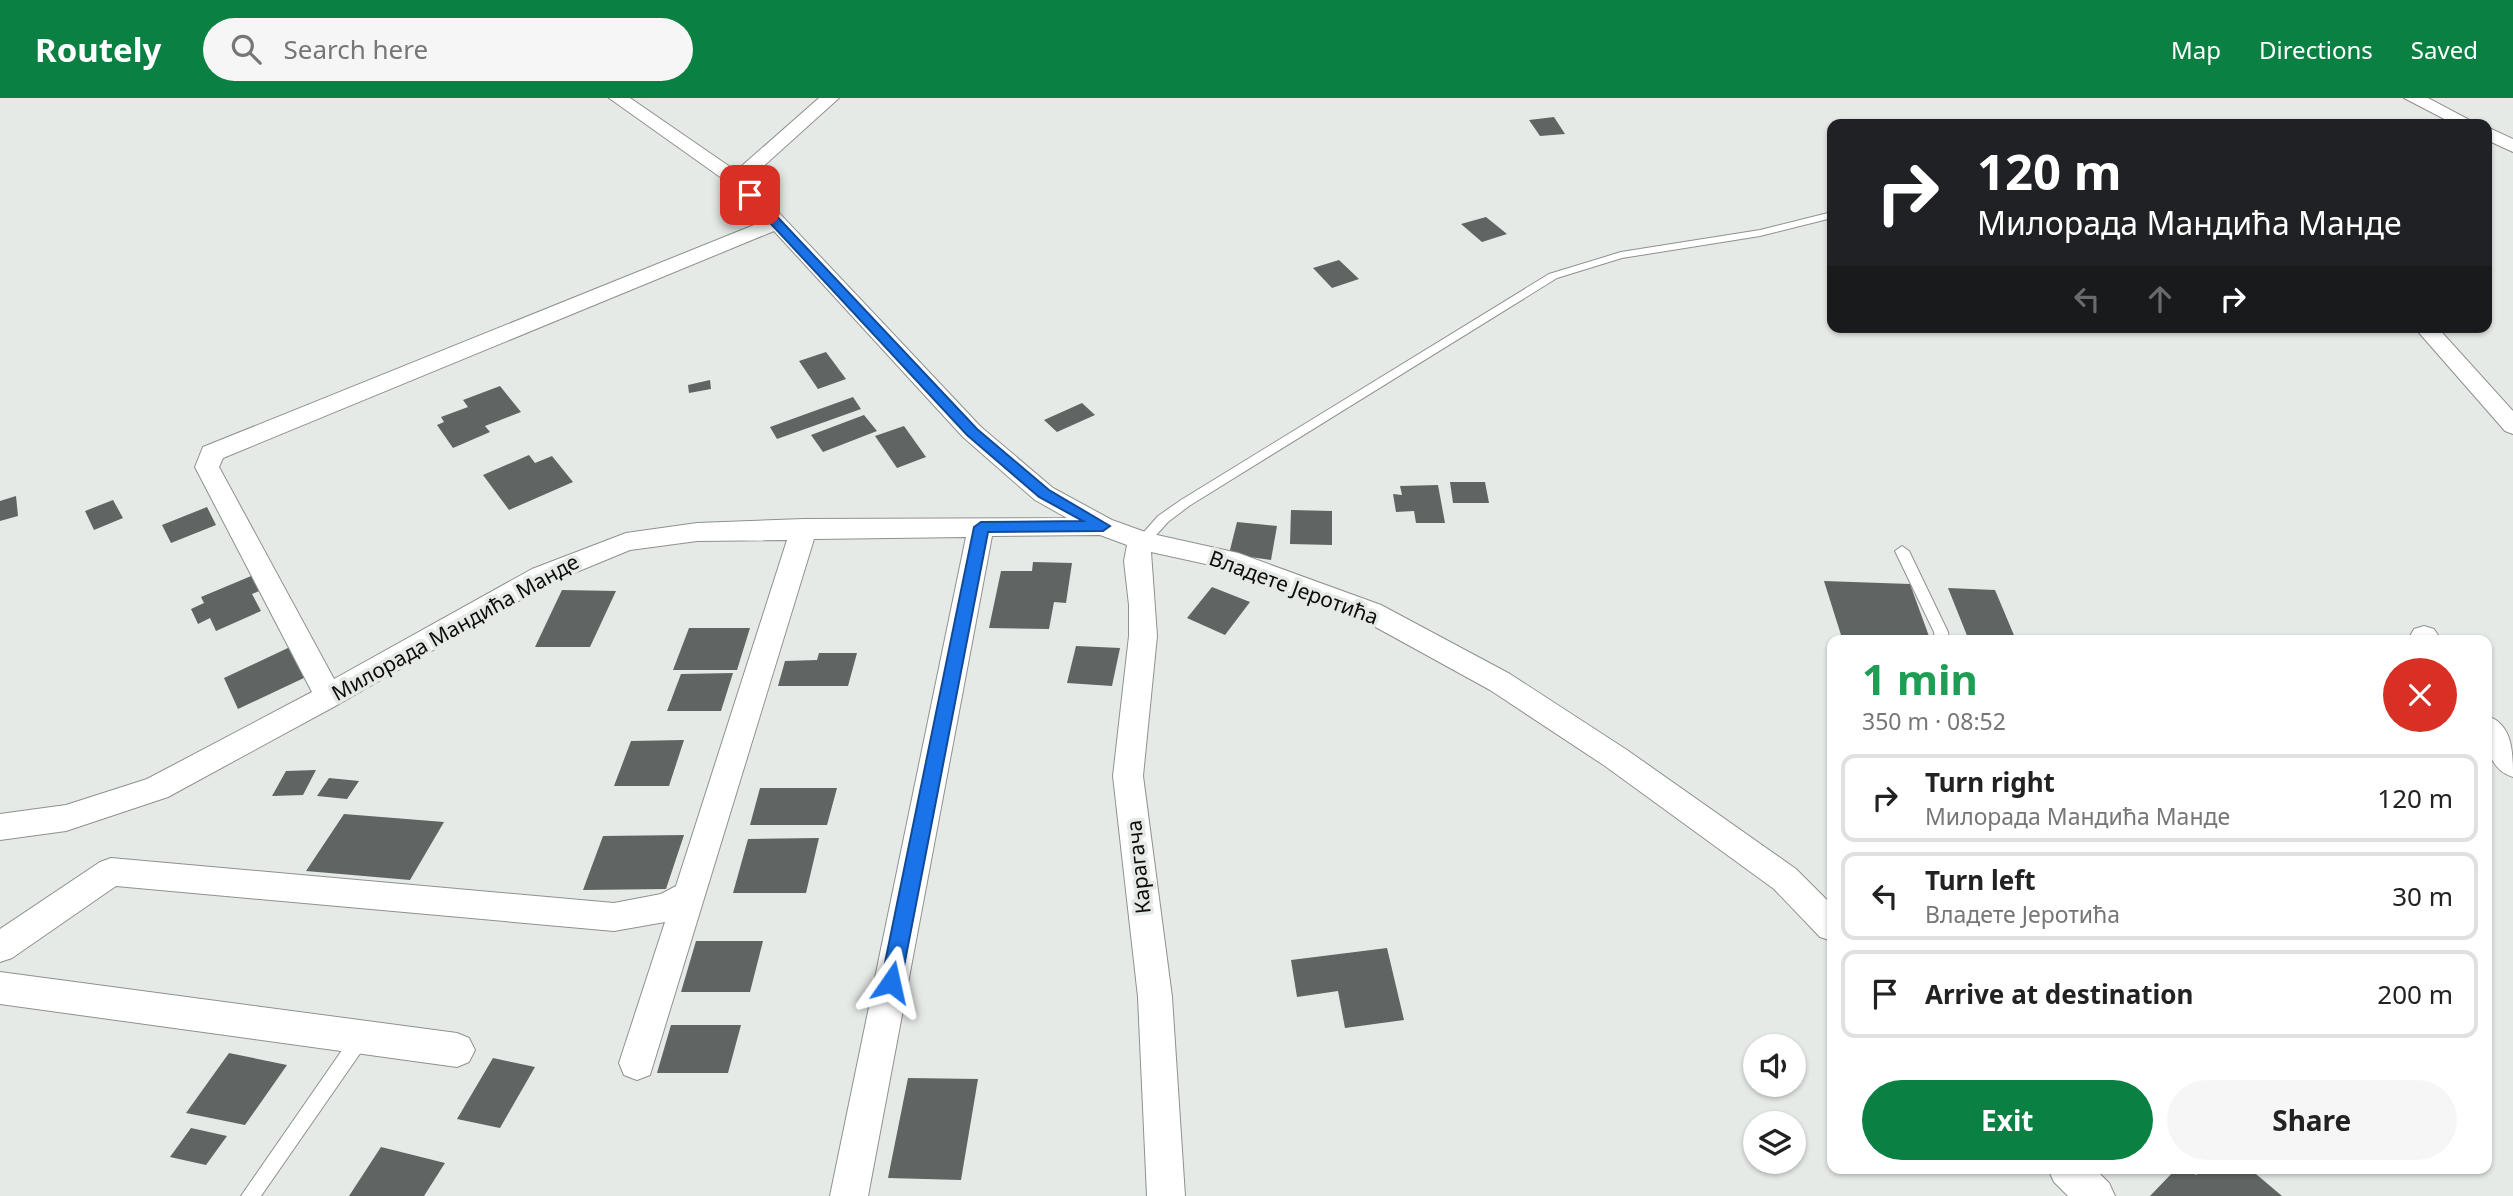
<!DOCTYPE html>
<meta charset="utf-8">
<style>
body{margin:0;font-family:"Noto Sans",sans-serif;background:#f6f6f6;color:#222;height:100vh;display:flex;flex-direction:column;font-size:26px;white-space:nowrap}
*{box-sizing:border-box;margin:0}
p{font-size:23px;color:#767676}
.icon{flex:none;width:38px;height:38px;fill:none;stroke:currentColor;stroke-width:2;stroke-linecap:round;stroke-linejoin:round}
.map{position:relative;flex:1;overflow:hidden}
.side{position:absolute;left:1827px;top:537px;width:665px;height:539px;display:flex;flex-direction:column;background:#fff;border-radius:14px;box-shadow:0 2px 5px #0004}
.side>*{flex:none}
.top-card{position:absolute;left:1827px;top:21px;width:665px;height:214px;border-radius:14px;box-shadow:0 2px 5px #0004;background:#202124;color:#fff;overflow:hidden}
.controls{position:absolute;left:1743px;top:936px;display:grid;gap:14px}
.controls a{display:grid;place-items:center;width:63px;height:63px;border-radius:50%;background:#fff;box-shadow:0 2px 5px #0004;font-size:35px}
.pin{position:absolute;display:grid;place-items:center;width:60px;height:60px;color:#fff;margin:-30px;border-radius:14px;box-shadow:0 4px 10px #0006}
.me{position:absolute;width:77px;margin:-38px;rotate:11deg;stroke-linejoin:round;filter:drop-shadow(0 0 5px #0008)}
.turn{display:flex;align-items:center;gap:24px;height:147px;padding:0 35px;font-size:32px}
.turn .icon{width:91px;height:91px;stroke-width:2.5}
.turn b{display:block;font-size:49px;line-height:60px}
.lanes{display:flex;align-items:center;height:66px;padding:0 35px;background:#0003;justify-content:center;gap:35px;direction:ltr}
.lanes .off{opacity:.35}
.round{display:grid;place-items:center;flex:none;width:74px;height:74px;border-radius:37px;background:#f6f6f6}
.overview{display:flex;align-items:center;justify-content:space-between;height:119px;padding:0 35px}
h1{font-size:42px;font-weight:700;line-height:52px;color:#1e9e55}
.button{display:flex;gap:14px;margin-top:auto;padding:14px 35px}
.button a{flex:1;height:80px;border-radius:42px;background:#0b8043;color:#fff;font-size:28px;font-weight:700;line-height:80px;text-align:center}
.button a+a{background:#f6f6f6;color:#222}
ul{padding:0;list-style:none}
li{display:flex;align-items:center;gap:21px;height:88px;margin:0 14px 10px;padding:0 21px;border:4px solid #e0e0e0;border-radius:14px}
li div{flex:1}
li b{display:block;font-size:26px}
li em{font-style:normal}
header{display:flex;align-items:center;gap:42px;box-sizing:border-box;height:98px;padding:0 35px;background:#0b8043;color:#fff}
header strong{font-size:33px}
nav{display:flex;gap:38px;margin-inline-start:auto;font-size:24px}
.search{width:490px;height:63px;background:#f6f6f6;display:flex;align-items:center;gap:18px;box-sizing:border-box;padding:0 24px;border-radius:38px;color:#767676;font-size:26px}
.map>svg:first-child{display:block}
.building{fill:#606462}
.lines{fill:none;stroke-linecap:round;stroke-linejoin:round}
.service-casing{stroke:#8e918e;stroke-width:2}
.minor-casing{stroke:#8e918e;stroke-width:2}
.service{fill:#fff;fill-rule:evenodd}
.minor{fill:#fff;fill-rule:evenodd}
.route{fill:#1a73e8;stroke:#114b97;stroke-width:2}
.labels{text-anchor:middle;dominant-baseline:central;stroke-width:7;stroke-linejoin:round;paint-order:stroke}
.street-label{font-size:21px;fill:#0b0c0b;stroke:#e6eae7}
</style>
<header>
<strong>Routely</strong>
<div class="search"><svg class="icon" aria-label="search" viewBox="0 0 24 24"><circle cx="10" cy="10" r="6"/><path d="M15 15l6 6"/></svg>Search here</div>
<nav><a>Map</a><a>Directions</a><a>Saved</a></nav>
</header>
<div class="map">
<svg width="2513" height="1098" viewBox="0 0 2513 1098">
<rect width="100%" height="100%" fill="#e6eae7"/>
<g class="building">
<polygon points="1554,19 1565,36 1540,38 1529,22"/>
<polygon points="1486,119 1507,136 1482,144 1461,126"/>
<polygon points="1339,162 1359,181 1332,190 1313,170"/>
<polygon points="826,254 846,281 818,291 799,263"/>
<polygon points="710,282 711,291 689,295 688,287"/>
<polygon points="500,288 521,314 485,328 490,334 453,350 437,327 444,324 441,319 468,309 463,302"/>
<polygon points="853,299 861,311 777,341 770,329"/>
<polygon points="1082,305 1095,317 1057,334 1044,322"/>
<polygon points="864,317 877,333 823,354 811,337"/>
<polygon points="904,328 926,359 897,370 875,338"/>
<polygon points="529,357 535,365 552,358 573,384 509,412 483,377"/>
<polygon points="1450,384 1485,384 1489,405 1453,405"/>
<polygon points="1438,387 1445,425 1416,425 1414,413 1396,414 1393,396 1402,397 1400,388"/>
<polygon points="16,398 18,418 0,423 0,403"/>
<polygon points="113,402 123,420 94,432 85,413"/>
<polygon points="207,409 216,427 171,445 162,427"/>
<polygon points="1291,412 1332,413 1332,447 1290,446"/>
<polygon points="1237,424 1277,428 1271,462 1229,456"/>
<polygon points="1033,464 1072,465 1066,505 1054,504 1049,531 989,530 1001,473 1032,473"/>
<polygon points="256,476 264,491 252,496 261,513 216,533 210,520 198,526 191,511 204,505 201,499"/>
<polygon points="1824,483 1910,486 1930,541 1841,537"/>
<polygon points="1212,489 1250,504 1225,537 1187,520"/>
<polygon points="1948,490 1995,492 2016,542 1968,540"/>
<polygon points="562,492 616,493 590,549 535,549"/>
<polygon points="689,530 750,530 737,572 673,572"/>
<polygon points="1076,548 1120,550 1112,588 1067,585"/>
<polygon points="290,549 306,579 238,611 224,580"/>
<polygon points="819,555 857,555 848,588 778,588 785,563 817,562"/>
<polygon points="733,575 721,613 667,613 681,576"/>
<polygon points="684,642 669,688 614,688 631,643"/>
<polygon points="316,672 303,697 272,698 286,673"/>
<polygon points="329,680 359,683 347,701 317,698"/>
<polygon points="760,690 837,690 827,727 750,727"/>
<polygon points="344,716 444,724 410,782 306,773"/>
<polygon points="684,737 666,791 583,792 603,738"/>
<polygon points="819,740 806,795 733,795 748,741"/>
<polygon points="696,843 763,843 750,894 681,894"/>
<polygon points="1387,850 1404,922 1345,930 1338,893 1297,899 1291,862"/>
<polygon points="671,927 741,927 728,975 657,975"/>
<polygon points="229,955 287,967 245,1027 186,1015"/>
<polygon points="493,960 535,969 500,1030 457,1021"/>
<polygon points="908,980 978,981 961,1082 888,1080"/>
<polygon points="191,1030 227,1038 206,1067 170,1059"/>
<polygon points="381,1049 445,1065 424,1098 349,1098"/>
<polygon points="2176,1071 2190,1071 2196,1077 2202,1071 2250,1071 2282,1098 2150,1098"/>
</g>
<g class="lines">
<g class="service-casing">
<g id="service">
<polygon points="1832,114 1832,120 1760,138 1622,160 1557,180 1189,408 1168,424 1148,446 1138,446 1136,443 1158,418 1181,402 1549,176 1621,154 1760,132"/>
<polygon points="1902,448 1909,453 1948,534 1949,542 1935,542 1934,534 1895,453"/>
<polygon points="362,930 368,932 371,938 368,944 261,1098 241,1098 356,932"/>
</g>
</g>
<g class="minor-casing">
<g id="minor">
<path d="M609,0H630L736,73L819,0H839L748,82L981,329L1053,390L1112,422L1148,435L1238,455L1381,507L1510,576L1627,652L1796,771L1832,807V843L1820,839L1774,791L1605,668L1490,592L1361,521L1224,470L1151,454L1157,538L1143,678L1172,899L1185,1098H1147L1138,899L1113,678L1129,538V507L1124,463L1127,447L1100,437L992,438L868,1098H830L966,439L814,441L650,977L637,982L624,977L619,965L665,824L614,833L116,788L12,860L0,864V831L100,764L111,760L614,805L661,796L676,788L787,442L697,443L630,452L550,485L339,606L168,699L66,733L0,742V716L66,707L147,681L312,594L195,369L203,349L764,123L730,86ZM774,133L963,339L1035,402L1067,420L804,421L697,425L626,435L532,471L334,581L219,369L223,360Z"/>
<polygon points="2404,0 2428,0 2477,26 2454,26"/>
<polygon points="2487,29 2513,41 2513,54 2487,42"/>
<polygon points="2414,229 2437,229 2513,313 2513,336 2505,333"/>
<polygon points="2424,528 2434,531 2441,542 2413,542 2410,538 2414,531"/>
<path d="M2487,618C2513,626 2513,655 2513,679C2485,670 2487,642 2487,618Z"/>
<polygon points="0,874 457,935 469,940 475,952 469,964 457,969 0,906"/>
<polygon points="2048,1071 2095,1071 2109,1085 2115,1098 2068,1098 2054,1084"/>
</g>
</g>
<use href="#service" class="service"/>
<use href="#minor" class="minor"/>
</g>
<polygon class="route" points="746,94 754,94 977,331 1049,392 1110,428 1103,433 988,434 901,884 898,890 891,893 884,890 881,884 974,429 981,424 1083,423 1039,399 967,337 746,99"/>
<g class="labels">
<g class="street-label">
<text transform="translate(1294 489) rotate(20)">Владете Јеротића</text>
<text transform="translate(455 529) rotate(-29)">Милорада Мандића Манде</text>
<text transform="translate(1138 769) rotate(-96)">Карагача</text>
</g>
</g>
</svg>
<div class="controls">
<a><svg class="icon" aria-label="sound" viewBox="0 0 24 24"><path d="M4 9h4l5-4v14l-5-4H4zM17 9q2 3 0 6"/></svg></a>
<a><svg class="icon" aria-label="layers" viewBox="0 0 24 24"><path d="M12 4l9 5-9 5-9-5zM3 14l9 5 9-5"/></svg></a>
</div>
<div class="pin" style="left:750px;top:97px;background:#d93025"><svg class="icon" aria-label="arrive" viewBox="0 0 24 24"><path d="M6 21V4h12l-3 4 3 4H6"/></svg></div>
<svg class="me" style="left:891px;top:884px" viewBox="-20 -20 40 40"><path d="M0-17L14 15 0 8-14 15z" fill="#1a73e8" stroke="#fff" stroke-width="4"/></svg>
<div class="top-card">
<div class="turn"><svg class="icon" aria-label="right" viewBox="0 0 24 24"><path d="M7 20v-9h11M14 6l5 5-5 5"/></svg><div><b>120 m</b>Милорада Мандића Манде</div></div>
<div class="lanes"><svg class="icon off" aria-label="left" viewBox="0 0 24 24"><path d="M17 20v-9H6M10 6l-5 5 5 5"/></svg><svg class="icon off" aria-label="ahead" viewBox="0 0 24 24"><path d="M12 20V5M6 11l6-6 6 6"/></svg><svg class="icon" aria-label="right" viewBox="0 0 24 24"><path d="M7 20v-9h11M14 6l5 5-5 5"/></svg></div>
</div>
<section class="side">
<div class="overview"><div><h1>1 min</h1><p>350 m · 08:52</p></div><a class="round" style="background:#d93025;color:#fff"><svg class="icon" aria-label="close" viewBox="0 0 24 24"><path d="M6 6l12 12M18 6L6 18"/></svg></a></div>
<ul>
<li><svg class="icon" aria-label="right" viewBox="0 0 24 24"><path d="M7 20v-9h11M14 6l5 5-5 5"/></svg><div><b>Turn right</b><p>Милорада Мандића Манде</p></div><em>120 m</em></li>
<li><svg class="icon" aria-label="left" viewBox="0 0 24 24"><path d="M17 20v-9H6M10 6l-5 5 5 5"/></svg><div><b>Turn left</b><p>Владете Јеротића</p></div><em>30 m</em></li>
<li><svg class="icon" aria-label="arrive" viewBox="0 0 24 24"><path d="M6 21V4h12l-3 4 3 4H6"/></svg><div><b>Arrive at destination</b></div><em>200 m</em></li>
</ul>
<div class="button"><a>Exit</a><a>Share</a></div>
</section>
</div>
